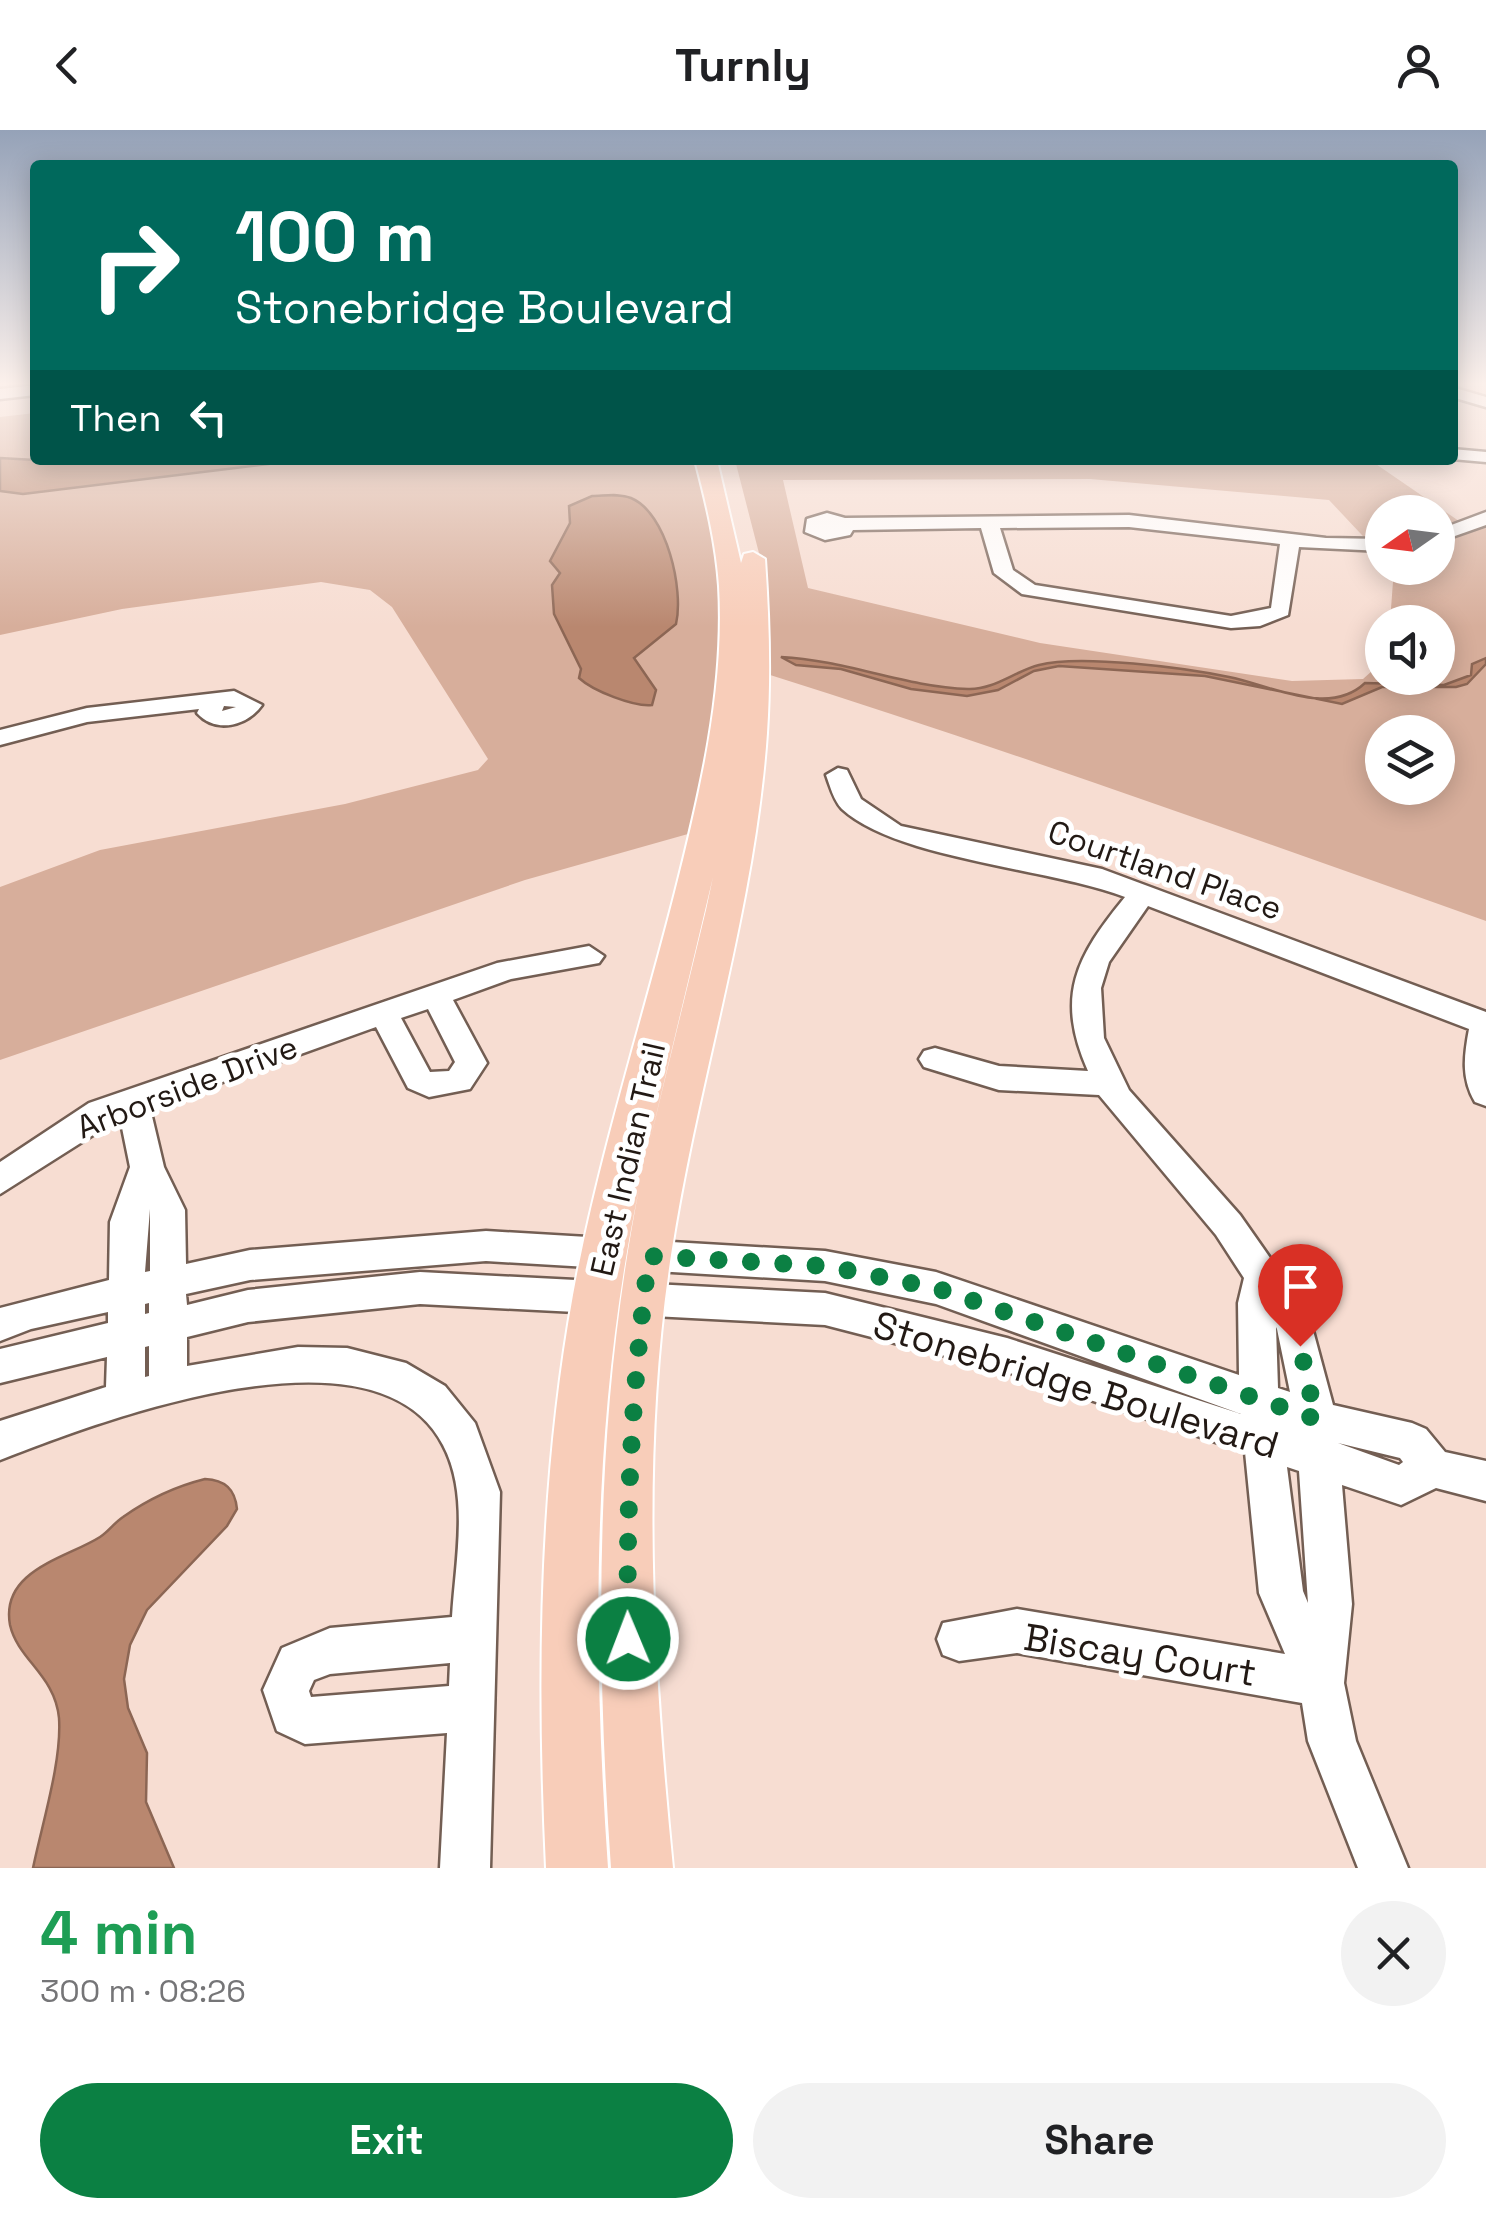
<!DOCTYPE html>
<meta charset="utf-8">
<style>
body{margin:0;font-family:"Space Grotesk",sans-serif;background:#f2f2f2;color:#202124;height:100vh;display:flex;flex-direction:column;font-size:38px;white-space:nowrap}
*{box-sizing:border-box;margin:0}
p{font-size:32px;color:#757577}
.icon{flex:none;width:55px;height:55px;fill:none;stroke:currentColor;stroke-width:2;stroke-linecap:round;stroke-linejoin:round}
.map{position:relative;height:1738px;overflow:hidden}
.drawer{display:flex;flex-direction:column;background:#fff;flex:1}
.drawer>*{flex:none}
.top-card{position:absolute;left:30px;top:30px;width:1428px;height:305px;border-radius:10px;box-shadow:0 5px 25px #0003;background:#00695c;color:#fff;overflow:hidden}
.needle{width:65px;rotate:256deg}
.fabs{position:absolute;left:1365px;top:365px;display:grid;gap:20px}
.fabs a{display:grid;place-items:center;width:90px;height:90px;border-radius:50%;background:#fff;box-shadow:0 5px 25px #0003;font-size:50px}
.pin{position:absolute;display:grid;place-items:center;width:85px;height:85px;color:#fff;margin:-102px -42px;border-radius:50% 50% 50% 0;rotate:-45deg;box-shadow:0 0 10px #0007}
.pin .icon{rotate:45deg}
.me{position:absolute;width:110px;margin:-55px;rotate:359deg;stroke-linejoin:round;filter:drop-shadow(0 0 8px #0008)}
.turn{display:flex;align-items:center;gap:35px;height:210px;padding:0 40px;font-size:45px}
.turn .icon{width:130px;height:130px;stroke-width:2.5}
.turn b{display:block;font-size:70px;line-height:85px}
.then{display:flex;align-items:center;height:95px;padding:0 40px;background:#0003;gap:20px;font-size:38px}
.round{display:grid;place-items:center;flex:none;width:105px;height:105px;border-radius:52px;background:#f2f2f2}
.overview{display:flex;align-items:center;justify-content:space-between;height:170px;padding:0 40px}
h1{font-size:60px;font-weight:600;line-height:75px;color:#1e9e55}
.action{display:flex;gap:20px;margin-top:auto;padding:20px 40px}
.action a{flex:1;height:115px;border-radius:60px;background:#0b8043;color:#fff;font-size:40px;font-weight:600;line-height:115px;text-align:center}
.action a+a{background:#f2f2f2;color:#202124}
header{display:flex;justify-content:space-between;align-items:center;height:130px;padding:0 40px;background:#fff;font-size:45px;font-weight:600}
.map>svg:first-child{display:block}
.green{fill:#d7ae9b;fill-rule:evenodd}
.water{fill:#b9876f;stroke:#8c6654;stroke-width:2.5}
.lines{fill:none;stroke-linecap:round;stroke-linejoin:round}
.minor-casing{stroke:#735e53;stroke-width:5}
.major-casing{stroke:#fff;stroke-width:4}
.minor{fill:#fff;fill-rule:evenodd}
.major{fill:#f8cdb9;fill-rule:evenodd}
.route{stroke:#0b8043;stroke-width:18;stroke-dasharray:0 32.4}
.labels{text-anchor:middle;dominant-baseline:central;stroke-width:10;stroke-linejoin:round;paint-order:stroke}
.street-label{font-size:32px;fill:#221914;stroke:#fff}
.near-street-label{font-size:38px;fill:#221914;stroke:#fff}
</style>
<header><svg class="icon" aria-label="back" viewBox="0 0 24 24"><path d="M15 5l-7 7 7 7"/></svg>Turnly<svg class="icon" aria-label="person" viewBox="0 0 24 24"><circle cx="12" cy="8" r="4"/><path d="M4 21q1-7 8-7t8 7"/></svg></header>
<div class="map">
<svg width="1486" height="1738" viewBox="0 0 1486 1738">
<rect width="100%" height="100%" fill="#f7ddd2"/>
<g class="green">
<polygon points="35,283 35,330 698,330 725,471 722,529 695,702 525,750 0,930 0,757 100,720 345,674 478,640 488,629 392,477 370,460 321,452 122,479 0,505 0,287"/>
<path d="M735,330H1370L1472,400L1486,395V791C1247,706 1008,620 767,544L761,431ZM1090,349L1329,370L1376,420L1382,419V382H1438V438H1394L1390,492H1438V548H1382V532L1363,549L1292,551L1040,513L808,458L783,350ZM1382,602H1438V658H1382Z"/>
</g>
<g class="water">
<polygon points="0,328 35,330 301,330 23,364 0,361"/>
<path d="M592,366C604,366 619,363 631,368C667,383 684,460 676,494L634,528L656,560L652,575C634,577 593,561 579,548L581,539L554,484L552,455L560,443L550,431L570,393L569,376Z"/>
<path d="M781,527C845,530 905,557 968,559C994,560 1015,541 1039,535C1080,524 1186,538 1229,547C1273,556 1329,587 1365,553L1444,555L1471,545L1472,534L1486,528V534L1467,554L1456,557H1382L1342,574L1205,546L1059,536L1034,541L998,560L967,566L911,559L841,539L796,535Z"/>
<path d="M205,1349C225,1350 235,1359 237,1379L227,1396L147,1480L130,1515L124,1549L128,1578L147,1623L146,1672L174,1738H33C42,1694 62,1631 59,1588C55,1545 18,1530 10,1495C0,1440 67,1428 100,1407C108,1402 114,1393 123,1387C147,1370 177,1356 205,1349Z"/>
</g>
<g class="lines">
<g class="minor-casing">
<g id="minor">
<polygon points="35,255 35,265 0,269 0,259"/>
<polygon points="1452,257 1486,267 1486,277 1452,267"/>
<polygon points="1452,319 1486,322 1486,332 1452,329"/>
<polygon points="1486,382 1486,395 1438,412 1438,400"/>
<path d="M827,383L845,388L1129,385L1326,408L1382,409V421L1299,417L1288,485L1260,496L1231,498L1022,464L994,443L981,398L853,400L850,405L825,410L805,402L807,389ZM1129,397L1280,414L1271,478L1231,486L1035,455L1013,440L1000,398Z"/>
<path d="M234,561L262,575C247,596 216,604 197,583L199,579L87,592L0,615V600L87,578ZM224,576L236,577L222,581Z"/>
<path d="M838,638L847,640L861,669L901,696L1102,739L1486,882V976L1475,972C1461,948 1464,926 1469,899L1148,776L1109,832L1101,858L1104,908L1129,960L1240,1085L1308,1182L1333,1275L1412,1293L1426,1299L1445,1322L1486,1331V1371L1436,1358L1401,1375L1342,1355L1352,1474L1344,1553L1356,1611L1408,1738H1358L1308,1611L1302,1573L1017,1523L959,1531L943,1525L937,1509L943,1493L1017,1479L1285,1524L1259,1463L1245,1322L1007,1242L825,1195L420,1174L248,1192L187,1207V1236L298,1217L347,1218L406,1233L445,1256L475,1293L500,1362L490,1738H440L447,1603L305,1614L277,1601L263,1560L282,1518L330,1498L452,1487C455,1433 470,1365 443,1315C376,1186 102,1290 0,1330V1291L106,1257L107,1227L0,1253V1219L108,1193V1182L31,1199L0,1211V1178L109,1150L110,1092L130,1037L120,988L0,1064V1032L89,973L497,833L589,816L604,826L599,833L511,849L453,870L487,933L470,959L429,967L408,958L376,897L150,978L164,1037L185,1080L186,1134L250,1120L486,1101L825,1121L936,1142L1239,1245L1238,1173L1244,1148L1216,1105L1099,965L999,960L924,937L919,929L924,921L935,918L999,936L1088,941C1055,866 1076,827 1125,767C1049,738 896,729 842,679C834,671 830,656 826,645ZM428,879L455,932L449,941L430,942L401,888ZM150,1079V1141L145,1142ZM486,1131L825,1151L936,1174L1241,1284L1007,1208L825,1163L420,1142L248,1160L187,1175L186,1164L250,1150ZM149,1173V1183L145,1184V1174ZM1276,1197L1277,1199L1290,1262L1278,1258ZM149,1216V1246L145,1247V1217ZM1338,1313L1400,1328L1403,1332L1399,1335ZM1287,1337L1299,1341L1308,1473L1303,1461ZM450,1533L449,1556L311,1567L309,1561L314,1550L330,1544Z"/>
</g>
</g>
<g class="major-casing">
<path id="major" d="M695,330H717L741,433L744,424L753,422L765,429C769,487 771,545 767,603C755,780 697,951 671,1125C640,1328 653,1535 673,1738H611C595,1510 595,1284 639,1059C592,1283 592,1510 608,1738H546C537,1547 539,1354 573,1165C598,1029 641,896 675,762C700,663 725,559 719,456C716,413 706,372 695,330ZM713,747L706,780L648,1019Z"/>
</g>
<use href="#minor" class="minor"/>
<use href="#major" class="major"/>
</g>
<linearGradient id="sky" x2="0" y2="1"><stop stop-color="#95a2b8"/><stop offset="0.51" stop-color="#fbf0eb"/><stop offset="1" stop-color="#fbf0eb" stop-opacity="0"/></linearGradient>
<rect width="1486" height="497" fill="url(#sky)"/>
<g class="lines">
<path class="route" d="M628,1509C626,1379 632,1254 649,1126L826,1136L936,1158L1316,1289L1300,1216"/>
</g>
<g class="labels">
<g class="street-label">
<text transform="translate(1165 740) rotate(19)">Courtland Place</text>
<text transform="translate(187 957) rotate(-21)">Arborside Drive</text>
<text transform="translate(628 1029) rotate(-77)">East Indian Trail</text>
</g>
<g class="near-street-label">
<text transform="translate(1076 1255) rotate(17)">Stonebridge Boulevard</text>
<text transform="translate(1140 1525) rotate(9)">Biscay Court</text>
</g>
</g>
</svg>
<div class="fabs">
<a><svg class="needle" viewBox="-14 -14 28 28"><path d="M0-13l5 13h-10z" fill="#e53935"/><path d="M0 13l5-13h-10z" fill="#757577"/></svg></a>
<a><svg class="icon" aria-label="sound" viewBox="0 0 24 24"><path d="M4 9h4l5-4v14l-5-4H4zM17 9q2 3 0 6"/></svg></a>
<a><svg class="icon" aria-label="layers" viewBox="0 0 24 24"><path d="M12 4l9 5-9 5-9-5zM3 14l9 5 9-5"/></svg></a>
</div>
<div class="pin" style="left:1300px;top:1216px;background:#d93025"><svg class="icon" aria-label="arrive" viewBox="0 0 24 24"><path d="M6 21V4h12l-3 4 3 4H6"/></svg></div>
<svg class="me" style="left:628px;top:1509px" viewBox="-20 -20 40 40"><circle r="17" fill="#0b8043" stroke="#fff" stroke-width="3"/><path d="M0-11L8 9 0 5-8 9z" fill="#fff"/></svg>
<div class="top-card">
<div class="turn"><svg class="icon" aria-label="right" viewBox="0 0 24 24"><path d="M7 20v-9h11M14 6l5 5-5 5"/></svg><div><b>100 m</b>Stonebridge Boulevard</div></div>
<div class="then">Then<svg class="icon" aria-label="left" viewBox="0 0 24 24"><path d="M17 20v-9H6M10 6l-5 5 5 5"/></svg></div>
</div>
</div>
<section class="drawer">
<div class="overview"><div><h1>4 min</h1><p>300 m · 08:26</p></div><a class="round"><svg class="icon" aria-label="close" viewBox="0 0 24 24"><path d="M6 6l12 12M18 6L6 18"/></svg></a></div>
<div class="action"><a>Exit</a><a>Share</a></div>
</section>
